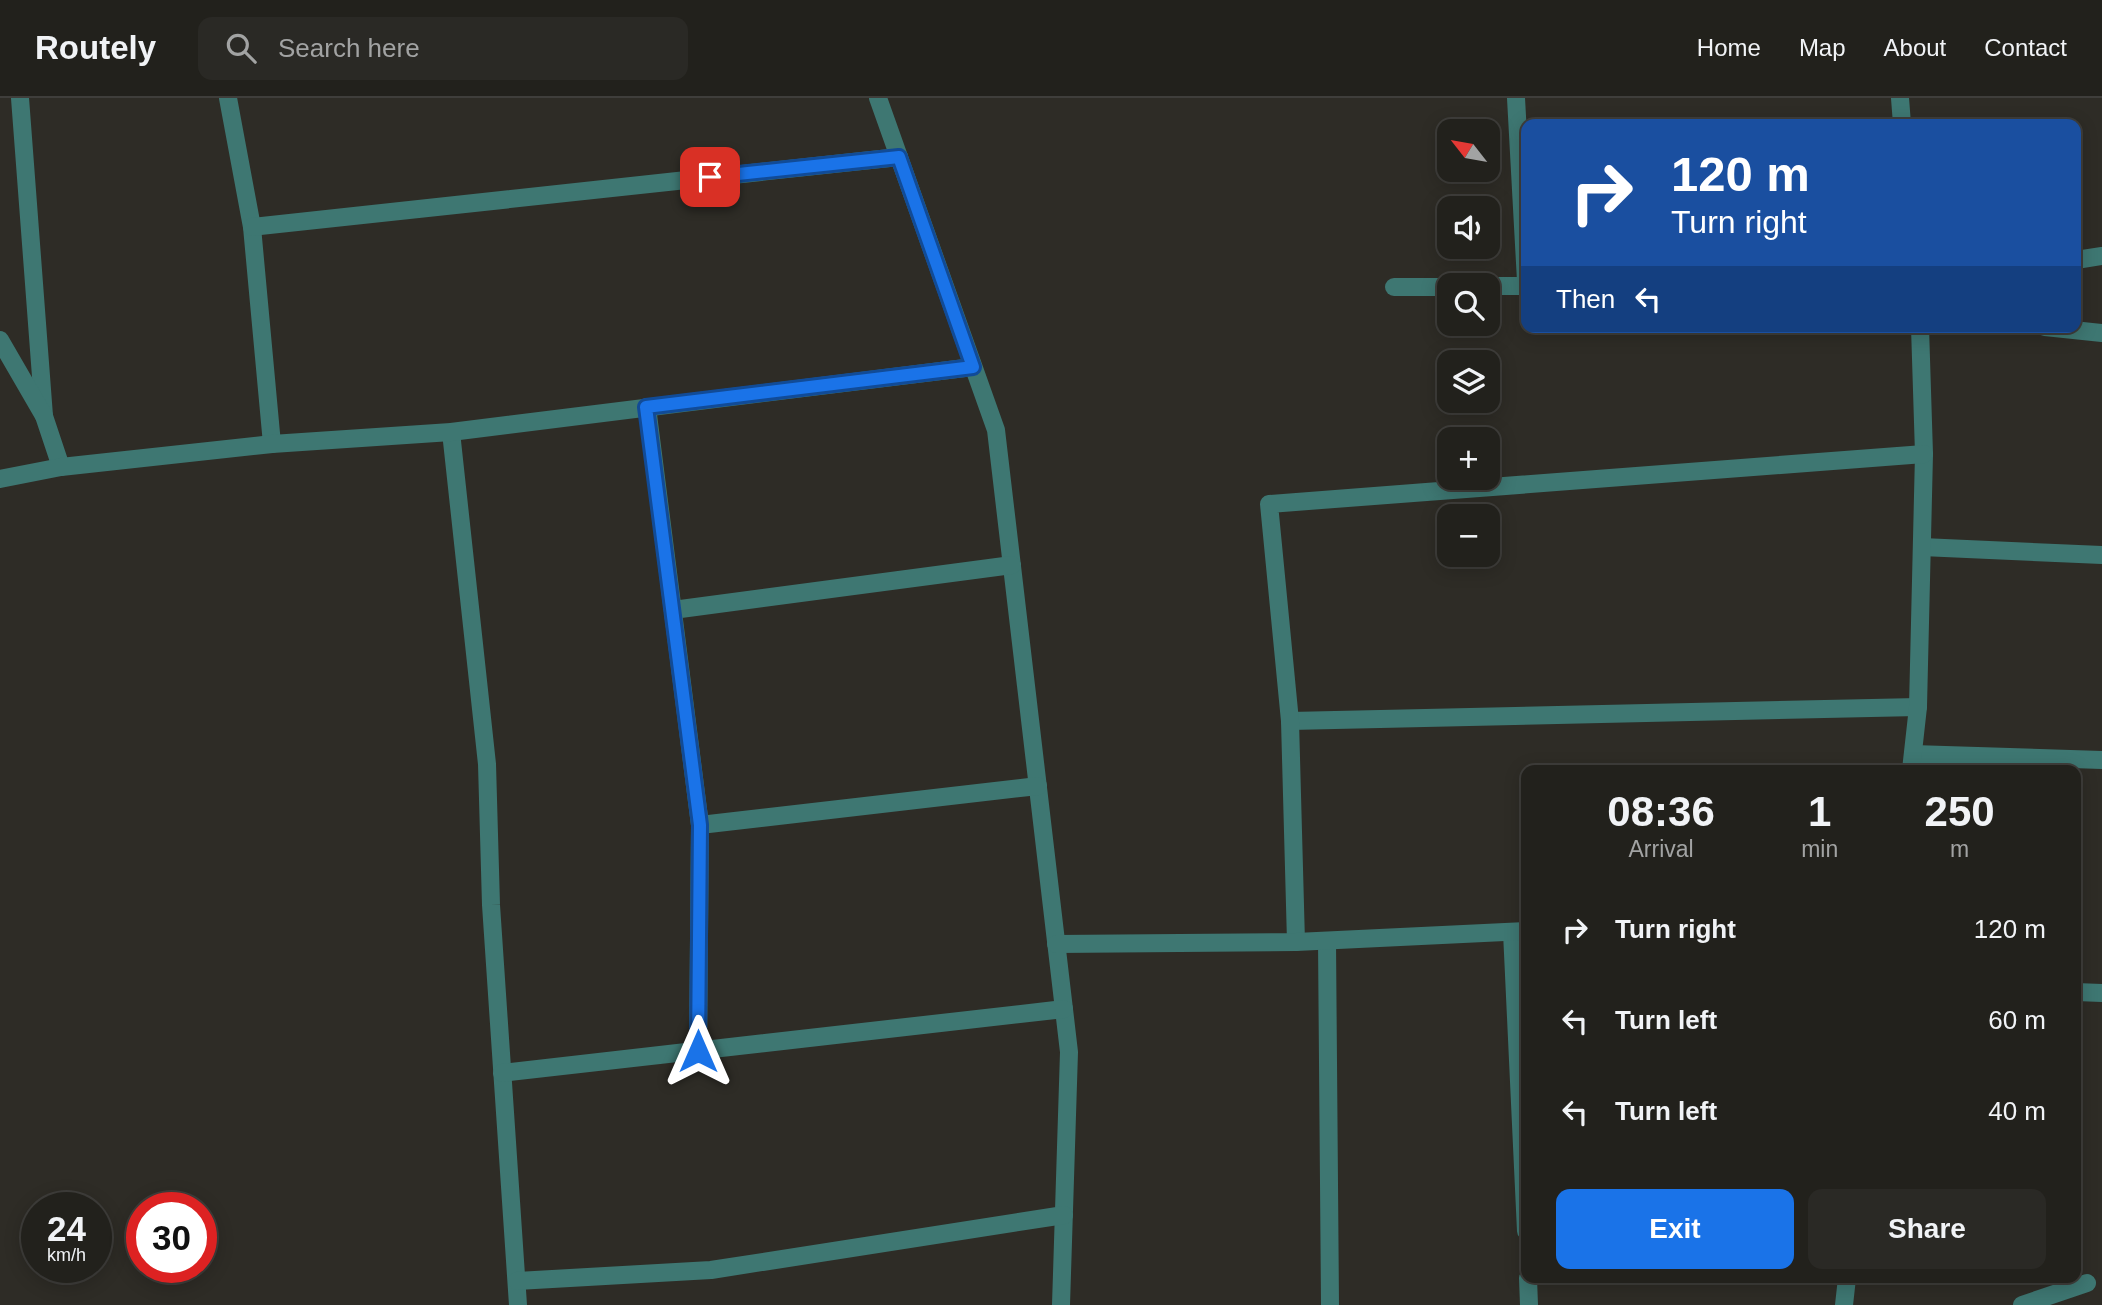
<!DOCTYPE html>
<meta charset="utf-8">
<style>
body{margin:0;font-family:Arial,sans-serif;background:#2a2925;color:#f1f3f6;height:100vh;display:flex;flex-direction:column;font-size:26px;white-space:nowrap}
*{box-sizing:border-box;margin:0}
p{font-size:23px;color:#a2a3a3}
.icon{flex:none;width:38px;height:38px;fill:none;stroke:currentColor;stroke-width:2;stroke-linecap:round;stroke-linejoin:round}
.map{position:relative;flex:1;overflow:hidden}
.drawer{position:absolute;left:1521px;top:667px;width:560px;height:518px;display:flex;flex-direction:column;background:#22211c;border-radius:14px;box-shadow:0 4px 18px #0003,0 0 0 2px #3f3e3b}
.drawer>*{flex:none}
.hud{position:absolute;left:1521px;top:21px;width:560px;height:214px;border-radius:14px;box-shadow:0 4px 18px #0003,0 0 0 2px #3f3e3b;background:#1a4fa0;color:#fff;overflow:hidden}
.needle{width:46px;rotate:301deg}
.buttons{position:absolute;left:1437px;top:21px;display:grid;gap:14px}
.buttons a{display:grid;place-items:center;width:63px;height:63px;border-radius:14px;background:#22211c;box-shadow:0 4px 18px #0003,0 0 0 2px #3f3e3b;font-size:35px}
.speed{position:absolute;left:21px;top:1094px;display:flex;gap:14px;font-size:35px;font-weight:700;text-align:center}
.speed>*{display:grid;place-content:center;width:91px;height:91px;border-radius:50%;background:#22211c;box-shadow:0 4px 18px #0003,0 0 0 2px #3f3e3b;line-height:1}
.speed small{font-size:18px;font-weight:400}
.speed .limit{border:10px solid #d22;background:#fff;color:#111}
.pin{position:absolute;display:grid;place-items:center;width:60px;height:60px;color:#fff;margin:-30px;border-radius:14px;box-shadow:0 4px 10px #0006}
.me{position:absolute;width:77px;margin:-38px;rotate:0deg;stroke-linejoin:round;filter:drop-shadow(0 0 5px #0008)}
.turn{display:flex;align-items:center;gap:24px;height:147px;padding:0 35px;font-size:32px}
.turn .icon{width:91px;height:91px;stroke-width:2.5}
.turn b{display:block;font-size:49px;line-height:60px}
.then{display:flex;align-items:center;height:66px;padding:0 35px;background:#0003;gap:14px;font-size:26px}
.eta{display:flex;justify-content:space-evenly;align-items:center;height:119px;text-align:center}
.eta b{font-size:42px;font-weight:700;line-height:49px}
.primary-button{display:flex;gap:14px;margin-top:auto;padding:14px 35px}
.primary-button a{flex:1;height:80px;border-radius:14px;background:#1a73e8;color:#fff;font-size:28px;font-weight:700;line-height:80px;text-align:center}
.primary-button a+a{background:#2a2925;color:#f1f3f6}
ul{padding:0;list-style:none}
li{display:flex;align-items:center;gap:21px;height:91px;padding:0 35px}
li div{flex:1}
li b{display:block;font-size:26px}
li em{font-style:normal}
header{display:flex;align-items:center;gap:42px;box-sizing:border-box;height:98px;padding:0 35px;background:#22211c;border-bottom:2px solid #3f3e3b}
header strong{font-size:33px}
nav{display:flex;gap:38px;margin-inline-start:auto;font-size:24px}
.search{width:490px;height:63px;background:#2a2925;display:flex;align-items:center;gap:18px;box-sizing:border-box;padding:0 24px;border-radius:14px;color:#a2a3a3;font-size:26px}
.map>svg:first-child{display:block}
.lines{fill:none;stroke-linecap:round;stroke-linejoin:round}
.minor{stroke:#3e7772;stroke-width:18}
.route-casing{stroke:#114b97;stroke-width:18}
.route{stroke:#1a73e8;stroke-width:12}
</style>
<header>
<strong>Routely</strong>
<div class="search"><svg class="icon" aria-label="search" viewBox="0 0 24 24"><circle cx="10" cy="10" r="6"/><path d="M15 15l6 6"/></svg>Search here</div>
<nav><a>Home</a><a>Map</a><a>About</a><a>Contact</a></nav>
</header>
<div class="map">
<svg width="2102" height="1207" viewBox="0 0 2102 1207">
<rect width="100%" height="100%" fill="#2e2c26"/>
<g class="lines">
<g class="minor">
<polyline points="20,0 44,318"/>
<polyline points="228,0 252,129 272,346"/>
<polyline points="878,0 996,332 1069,954 1061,1207"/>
<polyline points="1516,0 1526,183"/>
<polyline points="1900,0 1902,26"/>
<polyline points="252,129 899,59"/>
<polyline points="2076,162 2102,158"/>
<polyline points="1488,188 1526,188"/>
<polyline points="1394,189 1449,189"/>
<polyline points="2045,229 2102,235"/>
<polyline points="0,242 44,318 61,369"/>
<polyline points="647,309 700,727 698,952"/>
<polyline points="451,334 487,666 491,807 518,1207"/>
<polyline points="0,381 61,369 272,346 451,334 973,269"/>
<polyline points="1922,449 2102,457"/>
<polyline points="673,512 1012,467"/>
<polyline points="1290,623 1918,609"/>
<polyline points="1913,656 2102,662"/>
<polyline points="1911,672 1918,609 1924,356 1920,229"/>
<polyline points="700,727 1038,688"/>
<polyline points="1512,834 1526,1133"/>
<polyline points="1327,843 1330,1207"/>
<polyline points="1296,844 1290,623 1269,406 1924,356"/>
<polyline points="1056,846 1296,844 1526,833"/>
<polyline points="2076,894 2102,895"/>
<polyline points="502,975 1064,911"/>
<polyline points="1528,1180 1529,1207"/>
<polyline points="517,1183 711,1172 1064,1117"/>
<polyline points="1844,1207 1847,1180"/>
<polyline points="2022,1207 2087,1185"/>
</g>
</g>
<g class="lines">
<g class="route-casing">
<polyline id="route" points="698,953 700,727 646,309 973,269 899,59 710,79"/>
</g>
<use href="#route" class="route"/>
</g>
</svg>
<div class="buttons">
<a><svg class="needle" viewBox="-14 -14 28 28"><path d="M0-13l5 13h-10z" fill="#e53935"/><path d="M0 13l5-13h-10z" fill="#a2a3a3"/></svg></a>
<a><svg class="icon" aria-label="sound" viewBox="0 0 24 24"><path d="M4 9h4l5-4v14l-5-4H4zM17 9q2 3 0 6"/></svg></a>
<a><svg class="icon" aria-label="search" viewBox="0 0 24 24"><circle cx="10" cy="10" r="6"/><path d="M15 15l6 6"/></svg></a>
<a><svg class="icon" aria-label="layers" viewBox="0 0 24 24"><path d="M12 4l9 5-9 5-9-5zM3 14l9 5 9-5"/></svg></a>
<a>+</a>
<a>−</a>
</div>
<div class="speed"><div>24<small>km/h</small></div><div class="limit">30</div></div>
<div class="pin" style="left:710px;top:79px;background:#d93025"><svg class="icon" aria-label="arrive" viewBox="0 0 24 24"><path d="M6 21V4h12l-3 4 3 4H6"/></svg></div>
<svg class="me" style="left:698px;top:953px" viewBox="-20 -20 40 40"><path d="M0-17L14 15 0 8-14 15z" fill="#1a73e8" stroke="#fff" stroke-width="4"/></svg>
<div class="hud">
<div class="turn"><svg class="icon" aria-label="right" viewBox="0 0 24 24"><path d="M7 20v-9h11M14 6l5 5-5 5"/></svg><div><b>120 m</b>Turn right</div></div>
<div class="then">Then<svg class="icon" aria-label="left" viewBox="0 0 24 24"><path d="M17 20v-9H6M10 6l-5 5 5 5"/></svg></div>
</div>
<section class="drawer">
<div class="eta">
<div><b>08:36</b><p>Arrival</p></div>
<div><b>1</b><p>min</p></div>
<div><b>250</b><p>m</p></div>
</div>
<ul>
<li><svg class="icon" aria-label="right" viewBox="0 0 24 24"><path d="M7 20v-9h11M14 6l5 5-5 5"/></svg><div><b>Turn right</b></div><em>120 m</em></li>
<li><svg class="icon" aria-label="left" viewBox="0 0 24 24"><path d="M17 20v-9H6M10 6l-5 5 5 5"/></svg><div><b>Turn left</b></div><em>60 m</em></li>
<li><svg class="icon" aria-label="left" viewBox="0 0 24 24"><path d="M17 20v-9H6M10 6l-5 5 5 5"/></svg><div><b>Turn left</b></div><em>40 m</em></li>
</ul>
<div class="primary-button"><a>Exit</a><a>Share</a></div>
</section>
</div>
